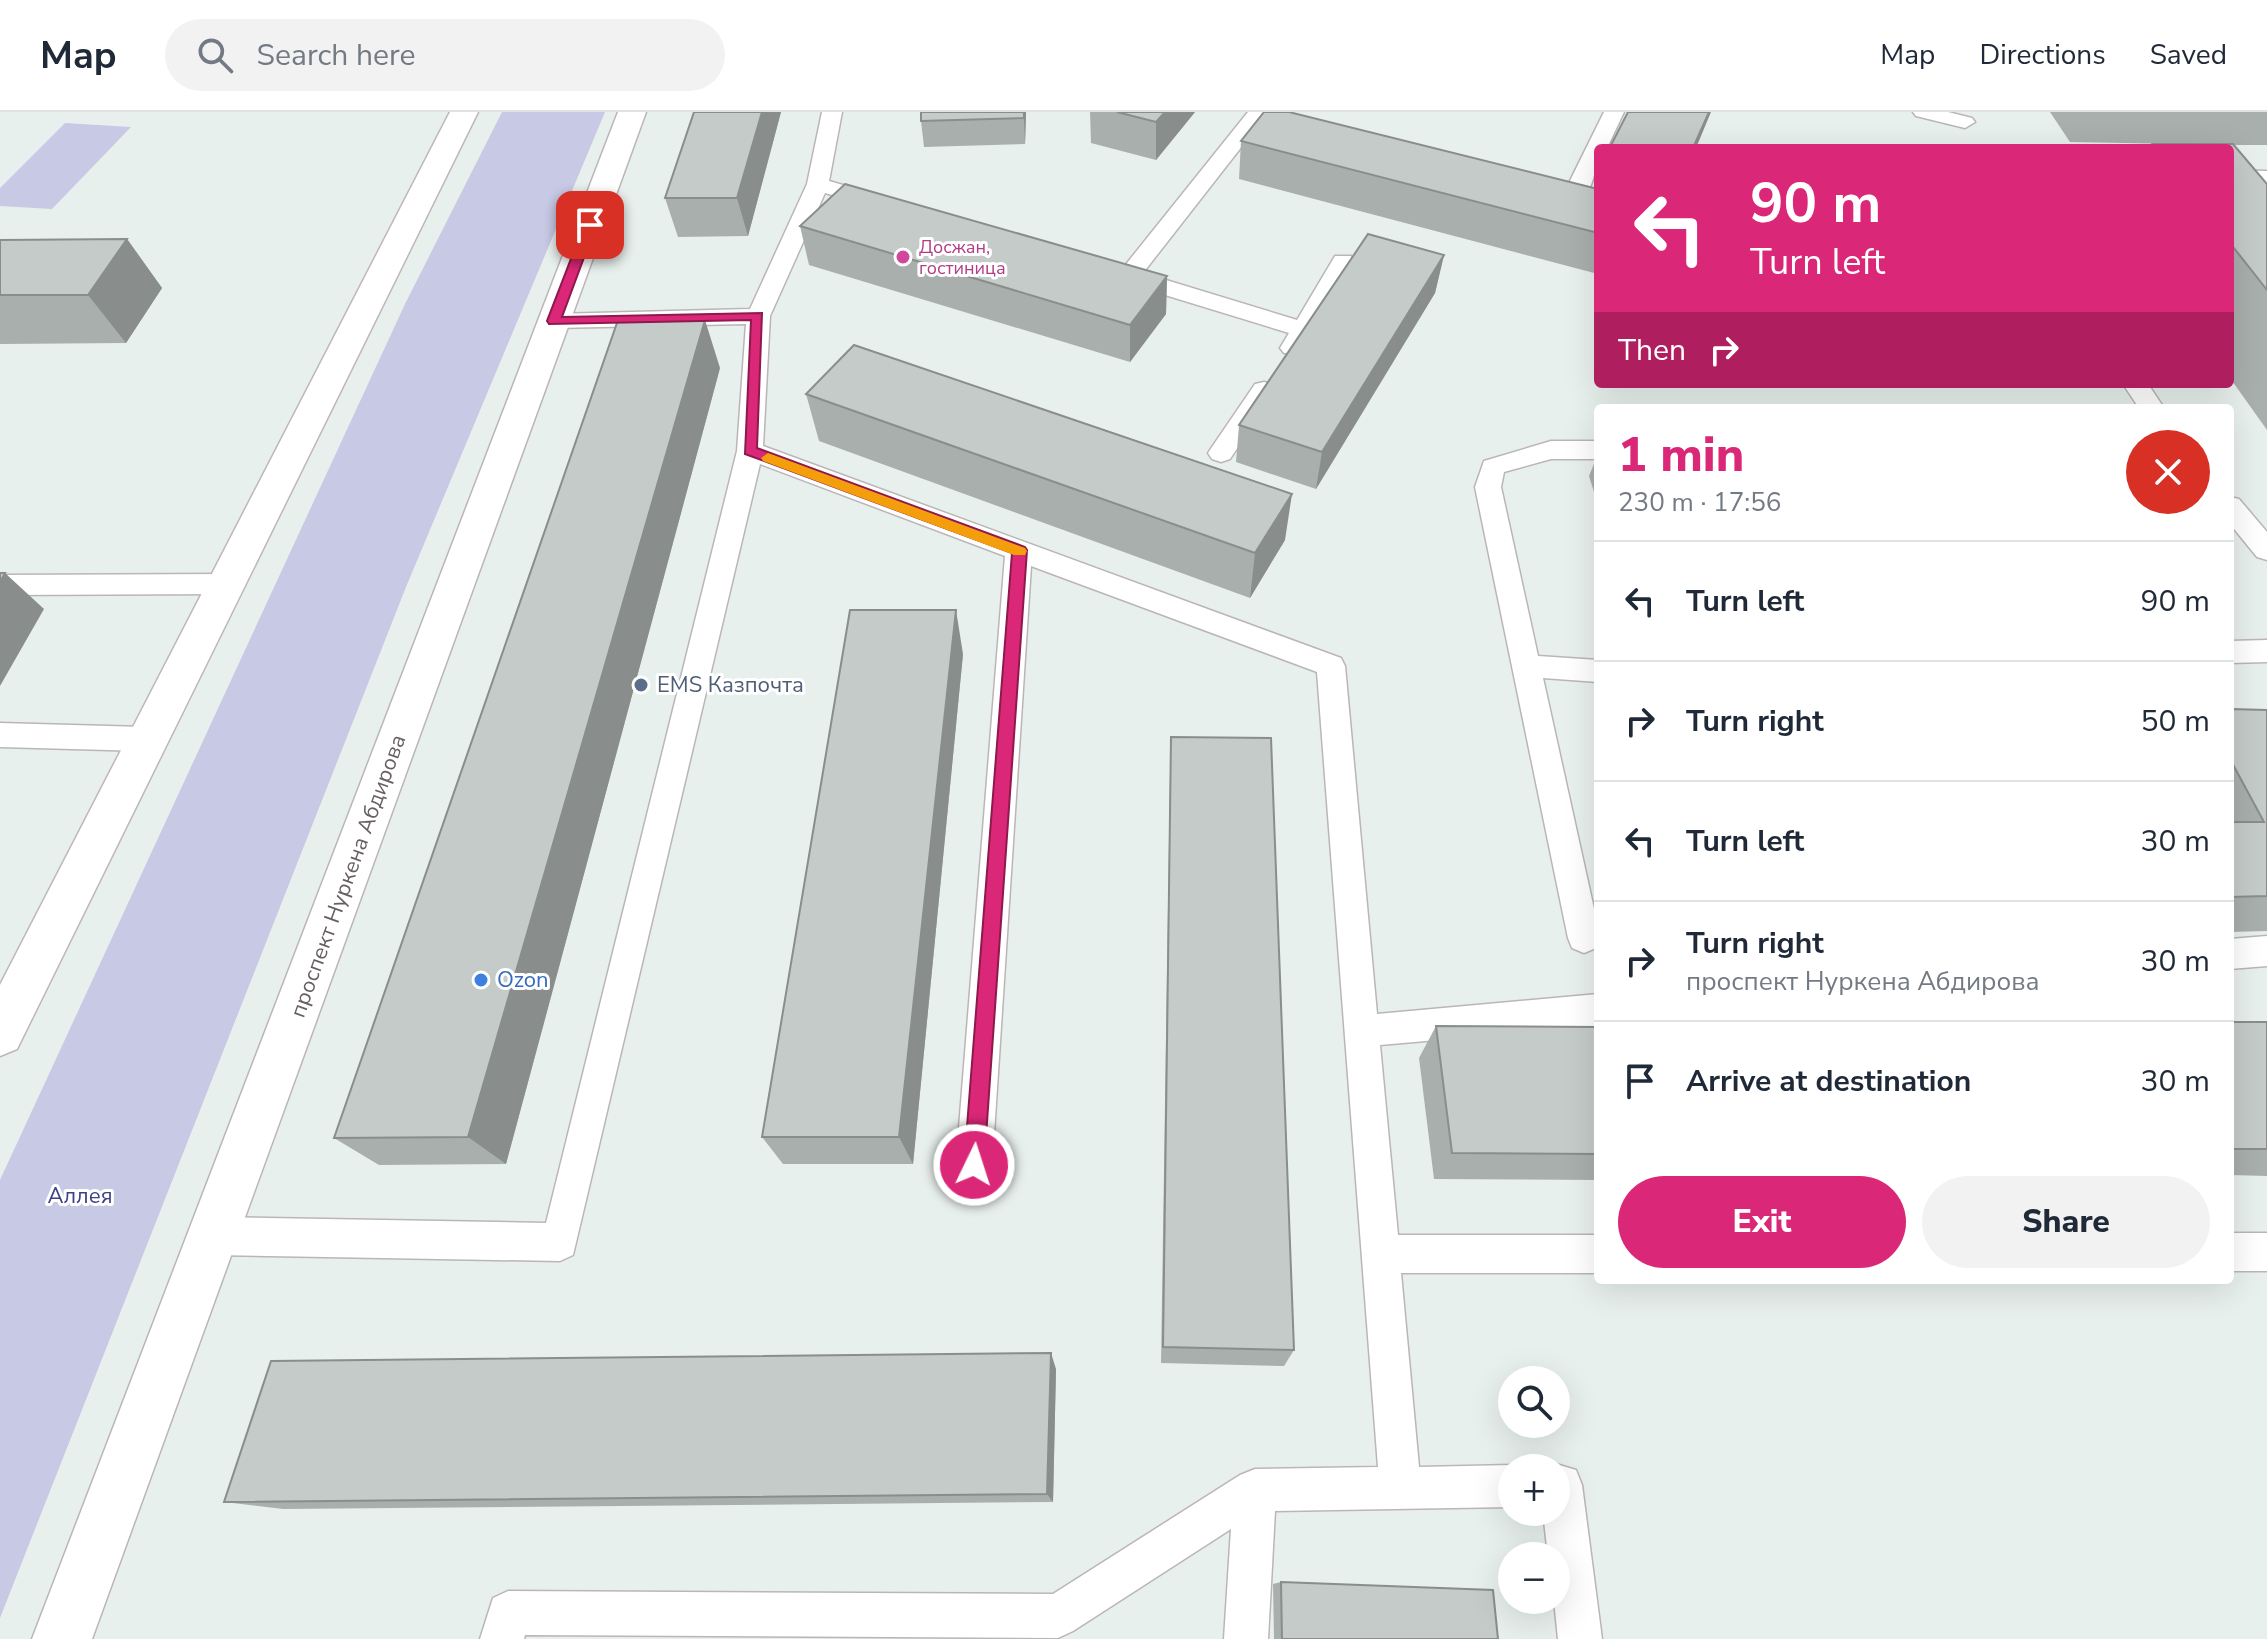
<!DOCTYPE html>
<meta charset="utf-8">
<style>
body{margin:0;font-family:"Nunito Sans",sans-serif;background:#f2f2f3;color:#1f2937;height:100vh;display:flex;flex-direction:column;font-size:30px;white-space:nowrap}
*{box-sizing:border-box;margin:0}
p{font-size:26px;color:#747a83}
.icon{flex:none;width:44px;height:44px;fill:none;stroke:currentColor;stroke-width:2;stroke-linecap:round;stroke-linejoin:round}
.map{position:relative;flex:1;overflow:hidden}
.sheet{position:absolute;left:1594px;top:292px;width:640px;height:880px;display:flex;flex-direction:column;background:#fff;border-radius:8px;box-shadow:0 8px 32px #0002}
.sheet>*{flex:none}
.banner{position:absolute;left:1594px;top:32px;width:640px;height:244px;border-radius:8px;box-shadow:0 8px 32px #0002;background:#db2777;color:#fff;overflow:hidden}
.tools{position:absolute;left:1498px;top:1254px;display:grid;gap:16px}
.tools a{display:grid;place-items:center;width:72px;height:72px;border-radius:50%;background:#fff;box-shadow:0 8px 32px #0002;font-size:40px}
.pin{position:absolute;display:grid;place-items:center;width:68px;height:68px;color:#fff;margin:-34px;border-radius:16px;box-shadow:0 4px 12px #0006}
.me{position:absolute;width:88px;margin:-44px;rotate:4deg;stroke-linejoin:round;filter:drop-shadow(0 0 6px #0008)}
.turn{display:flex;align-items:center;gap:28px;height:168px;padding:0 24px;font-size:36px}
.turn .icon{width:104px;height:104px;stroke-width:2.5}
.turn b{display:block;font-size:56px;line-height:68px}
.then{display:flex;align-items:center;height:76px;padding:0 24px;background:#0003;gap:16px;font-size:30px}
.round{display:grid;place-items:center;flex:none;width:84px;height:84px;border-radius:42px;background:#f2f2f3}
.head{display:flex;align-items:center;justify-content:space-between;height:136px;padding:0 24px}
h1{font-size:48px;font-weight:800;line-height:60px;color:#db2777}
.action{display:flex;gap:16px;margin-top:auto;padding:16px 24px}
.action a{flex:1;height:92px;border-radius:48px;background:#db2777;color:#fff;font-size:32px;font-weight:800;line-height:92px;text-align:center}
.action a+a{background:#f2f2f3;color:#1f2937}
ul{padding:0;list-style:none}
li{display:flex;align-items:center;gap:24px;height:120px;padding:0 24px;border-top:2px solid #e0e1e3}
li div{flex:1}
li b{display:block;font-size:30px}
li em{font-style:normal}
header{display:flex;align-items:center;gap:48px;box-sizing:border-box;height:112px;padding:0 40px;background:#fff;border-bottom:2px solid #e0e1e3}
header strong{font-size:38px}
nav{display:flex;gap:44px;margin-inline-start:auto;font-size:28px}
.search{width:560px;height:72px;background:#f2f2f3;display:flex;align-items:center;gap:20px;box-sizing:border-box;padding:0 28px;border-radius:44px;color:#747a83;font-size:30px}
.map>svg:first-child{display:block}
.green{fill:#c7c9e5}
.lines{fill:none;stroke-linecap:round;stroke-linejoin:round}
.service-casing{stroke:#bbb5b8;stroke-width:3}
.minor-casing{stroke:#bbb5b8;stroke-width:3}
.secondary-casing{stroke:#beb6ba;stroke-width:3}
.service{fill:#fff;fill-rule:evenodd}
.minor{fill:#fff;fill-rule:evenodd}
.secondary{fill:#fff;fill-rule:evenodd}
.wall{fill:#a9afac}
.shaded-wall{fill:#898e8c}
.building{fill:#c4cbc8;stroke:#898e8c;stroke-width:2}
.route{fill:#db2777;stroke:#8e194d;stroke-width:2}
.slow{fill:#f59e0b}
.hotel-dot{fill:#d1479c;stroke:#fff;stroke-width:3}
.service-dot{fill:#5c6f8a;stroke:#fff;stroke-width:3}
.shop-dot{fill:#3f7fe0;stroke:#fff;stroke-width:3}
.labels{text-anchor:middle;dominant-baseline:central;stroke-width:6;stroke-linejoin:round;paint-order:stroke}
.far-hotel-label{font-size:18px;fill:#b23c85;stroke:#fff;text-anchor:start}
.service-label{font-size:22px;fill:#4e5e75;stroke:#fff;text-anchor:start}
.street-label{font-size:22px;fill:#675f63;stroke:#fff}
.shop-label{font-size:22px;fill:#366cbe;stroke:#fff;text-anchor:start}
.park-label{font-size:22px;fill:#3e4186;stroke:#fff}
</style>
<header>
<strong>Map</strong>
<div class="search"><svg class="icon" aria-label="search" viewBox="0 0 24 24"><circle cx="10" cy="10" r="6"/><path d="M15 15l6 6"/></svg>Search here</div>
<nav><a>Map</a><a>Directions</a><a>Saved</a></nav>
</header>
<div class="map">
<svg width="2267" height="1527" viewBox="0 0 2267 1527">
<rect width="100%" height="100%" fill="#e8f0ed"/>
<g class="green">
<polygon points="502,0 605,0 406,475 0,1506 0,1068 405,192"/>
<polygon points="65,11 131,15 52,97 0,94 0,76"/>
</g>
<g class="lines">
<g class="service-casing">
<g id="service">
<polygon points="822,0 842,0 829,69 888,86 891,91 880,97 825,81 770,204 763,334 1341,546 1345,554 1377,902 1598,882 1598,914 1380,933 1398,1123 1598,1123 1598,1161 1401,1161 1419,1355 1512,1353 1519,1356 1512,1356 1512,1395 1275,1399 1268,1527 1224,1527 1231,1417 1073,1519 1058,1526 525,1523 524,1527 480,1527 493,1486 508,1479 1053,1482 1240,1363 1255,1357 1378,1355 1317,560 1031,454 992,1053 987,1066 974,1071 961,1066 956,1053 1005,444 760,352 573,1143 560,1149 214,1143 201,1137 195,1124 201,1111 214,1105 546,1111 737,339 746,212 554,216 546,214 542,209 546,204 554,202 750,197 807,72"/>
<polygon points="1248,0 1268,0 1264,5 1304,16 1307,20 1297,26 1257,15 1143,161 1297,208 1335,144 1351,144 1354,149 1300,241 1284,241 1280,236 1289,221 1116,168 1113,163 1123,156"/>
<path d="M1604,0H1624L1607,36H1598C1598,54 1590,92 1570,97L1543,91L1540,86L1543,81L1563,83Z"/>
<polygon points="1913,0 1948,0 1972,6 1975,10 1965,16 1916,4"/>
<polygon points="2230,58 2267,59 2267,71 2230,70"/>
<polygon points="1264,270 1273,272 1276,278 1230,347 1221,350 1212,347 1208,341 1212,335 1255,272"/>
<polygon points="2123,272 2148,272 2164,296 2139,296"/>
<polygon points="1551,329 1598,329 1598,347 1551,347 1504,360 1501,375 1538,544 1598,548 1598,570 1543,566 1598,815 1596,836 1584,841 1572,836 1568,826 1475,375 1484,349"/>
<polygon points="2230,385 2239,387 2267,420 2267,448 2257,445 2230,412"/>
<polygon points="224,462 234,465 238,472 234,479 224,482 0,483 0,463"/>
<polygon points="2267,528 2267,550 2230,551 2230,529"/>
<polygon points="0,611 144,615 155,619 159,627 155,635 144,639 0,635"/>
<polygon points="2267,824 2267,854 2230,857 2230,827"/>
<rect x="2230" y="1121" width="37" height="38"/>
<polygon points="1556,1352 1576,1358 1582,1373 1602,1527 1558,1527 1554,1488 1556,1488 1556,1444 1548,1444 1543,1400 1556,1400 1556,1356 1547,1356"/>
</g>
</g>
<g class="minor-casing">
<polygon id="minor" points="618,0 646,0 92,1527 32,1527"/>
</g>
<g class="secondary-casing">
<polygon id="secondary" points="450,0 478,0 17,937 0,944 0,873"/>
</g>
<use href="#service" class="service"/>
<use href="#minor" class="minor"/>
<use href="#secondary" class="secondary"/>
</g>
<g class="wall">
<polygon points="694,0 781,0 748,124 678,125 665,86"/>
<polygon points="1026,0 1025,32 924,35 921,9"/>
<polygon points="1090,0 1195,0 1156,48 1091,31"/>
<polygon points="2050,0 2267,0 2267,33 2234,33 2267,72 2267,318 2230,266 2230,36 2150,36 2153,32 2177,32 2070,30"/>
<polygon points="1241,29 1598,77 1598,162 1239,67"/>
<polygon points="800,114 1167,164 1166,202 1130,250 809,153"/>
<polygon points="127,127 162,176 126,231 0,232 0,128"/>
<polygon points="1444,143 1435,181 1316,377 1236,350 1239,313"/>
<polygon points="720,256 506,1052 379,1053 334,1026"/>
<polygon points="806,282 1285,428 1250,486 819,329"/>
<polygon points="1598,342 1598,393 1589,364"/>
<polygon points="963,542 913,1052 783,1052 762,1025"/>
<polygon points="2230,597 2267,598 2267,819 2230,820"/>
<polygon points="1171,625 1294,1238 1284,1254 1161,1251 1170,666"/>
<polygon points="2230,910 2267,910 2267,1064 2230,1063"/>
<polygon points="1436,914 1598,915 1598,1068 1434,1067 1419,946"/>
<polygon points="1056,1257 1053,1390 283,1397 224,1390"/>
<polygon points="1281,1470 1498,1527 1274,1527 1273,1472"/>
</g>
<g class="shaded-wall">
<polygon points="762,0 781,0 748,124 737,86"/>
<polygon points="1024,0 1026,0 1025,32 1024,6"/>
<polygon points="1165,0 1195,0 1156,48 1156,10"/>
<polygon points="1709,0 1711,0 1696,36 1693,36"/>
<polygon points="127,127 162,176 126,231 88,183"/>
<polygon points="1444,143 1435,181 1316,377 1322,340"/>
<polygon points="1167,164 1166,202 1130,250 1130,213"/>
<polygon points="705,208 720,256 506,1052 468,1025"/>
<polygon points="1292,382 1285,428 1250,486 1255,441"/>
<polygon points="5,461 44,497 0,574 0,470"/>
<polygon points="956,498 963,542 913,1052 899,1025"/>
<polygon points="1051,1241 1056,1257 1053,1390 1047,1382"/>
</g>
<g class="building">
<polygon points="694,0 762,0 737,86 665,86"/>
<polygon points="921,0 1024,0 1024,6 921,9"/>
<polygon points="1117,0 1165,0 1156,10"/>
<polygon points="1264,0 1289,0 1598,77 1598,121 1241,29"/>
<polygon points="1628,0 1709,0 1693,36 1615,36 1610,35"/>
<polygon points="2153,32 2233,32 2267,72 2267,178 2230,131 2230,36 2157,36"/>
<polygon points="845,72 1167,164 1130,213 800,114"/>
<polygon points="1368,122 1444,143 1322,340 1239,313"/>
<polygon points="127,127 88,183 0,183 0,128"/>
<polygon points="618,208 705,208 468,1025 334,1026"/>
<polygon points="854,233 1292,382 1255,441 806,282"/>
<polygon points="0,461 5,461 0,470"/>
<polygon points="850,498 956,498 899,1025 762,1025"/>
<polygon points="2230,597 2267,598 2267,784 2230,785 2230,710 2264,710 2230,647"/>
<polygon points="1171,625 1271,626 1294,1238 1163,1235"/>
<rect x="2230" y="910" width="37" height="127"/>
<polygon points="1436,914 1598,915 1598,1042 1452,1041"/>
<polygon points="1051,1241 1047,1382 224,1390 271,1249"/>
<polygon points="1281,1470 1493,1478 1498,1527 1282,1527"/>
</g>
<polygon class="route" points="590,110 596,113 562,205 762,201 757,336 1025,435 1027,438 984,1053 981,1060 974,1063 967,1060 964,1053 1012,441 745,342 751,208 549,212 547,209 584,113"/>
<polygon class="slow" points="768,341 1025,436 1027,439 1025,443 1014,443 763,349 761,346"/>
<circle class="hotel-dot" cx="903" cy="145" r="8"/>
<circle class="service-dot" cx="641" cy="573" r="8"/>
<circle class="shop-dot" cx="481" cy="868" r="8"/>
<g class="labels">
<g class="far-hotel-label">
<text x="919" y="135">Досжан,<tspan x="919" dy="21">гостиница</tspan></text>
</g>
<g class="service-label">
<text x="657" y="573">EMS Казпочта</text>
</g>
<g class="street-label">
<text transform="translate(348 764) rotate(-70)">проспект Нуркена Абдирова</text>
</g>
<g class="shop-label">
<text x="497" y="868">Ozon</text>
</g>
<g class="park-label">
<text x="80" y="1084">Аллея</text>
</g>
</g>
</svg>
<div class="tools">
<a><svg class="icon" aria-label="search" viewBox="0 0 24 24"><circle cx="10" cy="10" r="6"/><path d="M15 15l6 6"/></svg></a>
<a>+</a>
<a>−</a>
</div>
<div class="pin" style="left:590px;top:113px;background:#d93025"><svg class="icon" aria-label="arrive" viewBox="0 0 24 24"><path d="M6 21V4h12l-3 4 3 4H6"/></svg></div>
<svg class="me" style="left:974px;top:1053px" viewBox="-20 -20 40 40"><circle r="17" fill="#db2777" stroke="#fff" stroke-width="3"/><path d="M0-11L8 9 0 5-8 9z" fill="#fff"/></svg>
<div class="banner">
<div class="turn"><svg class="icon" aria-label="left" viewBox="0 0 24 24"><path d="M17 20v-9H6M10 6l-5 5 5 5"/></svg><div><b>90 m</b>Turn left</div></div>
<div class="then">Then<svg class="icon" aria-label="right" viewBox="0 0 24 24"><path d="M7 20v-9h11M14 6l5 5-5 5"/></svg></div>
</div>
<section class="sheet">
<div class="head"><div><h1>1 min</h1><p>230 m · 17:56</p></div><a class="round" style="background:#d93025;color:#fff"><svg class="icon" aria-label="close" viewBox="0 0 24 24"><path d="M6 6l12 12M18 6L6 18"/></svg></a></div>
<ul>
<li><svg class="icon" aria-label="left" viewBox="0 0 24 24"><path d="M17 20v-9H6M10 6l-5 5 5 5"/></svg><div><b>Turn left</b></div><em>90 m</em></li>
<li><svg class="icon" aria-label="right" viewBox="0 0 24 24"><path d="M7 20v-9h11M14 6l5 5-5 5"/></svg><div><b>Turn right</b></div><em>50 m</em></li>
<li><svg class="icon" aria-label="left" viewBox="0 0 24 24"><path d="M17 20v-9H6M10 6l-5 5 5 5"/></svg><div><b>Turn left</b></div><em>30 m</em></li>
<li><svg class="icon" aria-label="right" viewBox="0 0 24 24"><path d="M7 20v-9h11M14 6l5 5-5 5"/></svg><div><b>Turn right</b><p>проспект Нуркена Абдирова</p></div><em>30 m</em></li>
<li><svg class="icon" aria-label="arrive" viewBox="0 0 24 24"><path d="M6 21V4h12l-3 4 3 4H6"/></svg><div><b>Arrive at destination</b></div><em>30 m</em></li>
</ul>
<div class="action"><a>Exit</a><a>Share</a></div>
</section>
</div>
